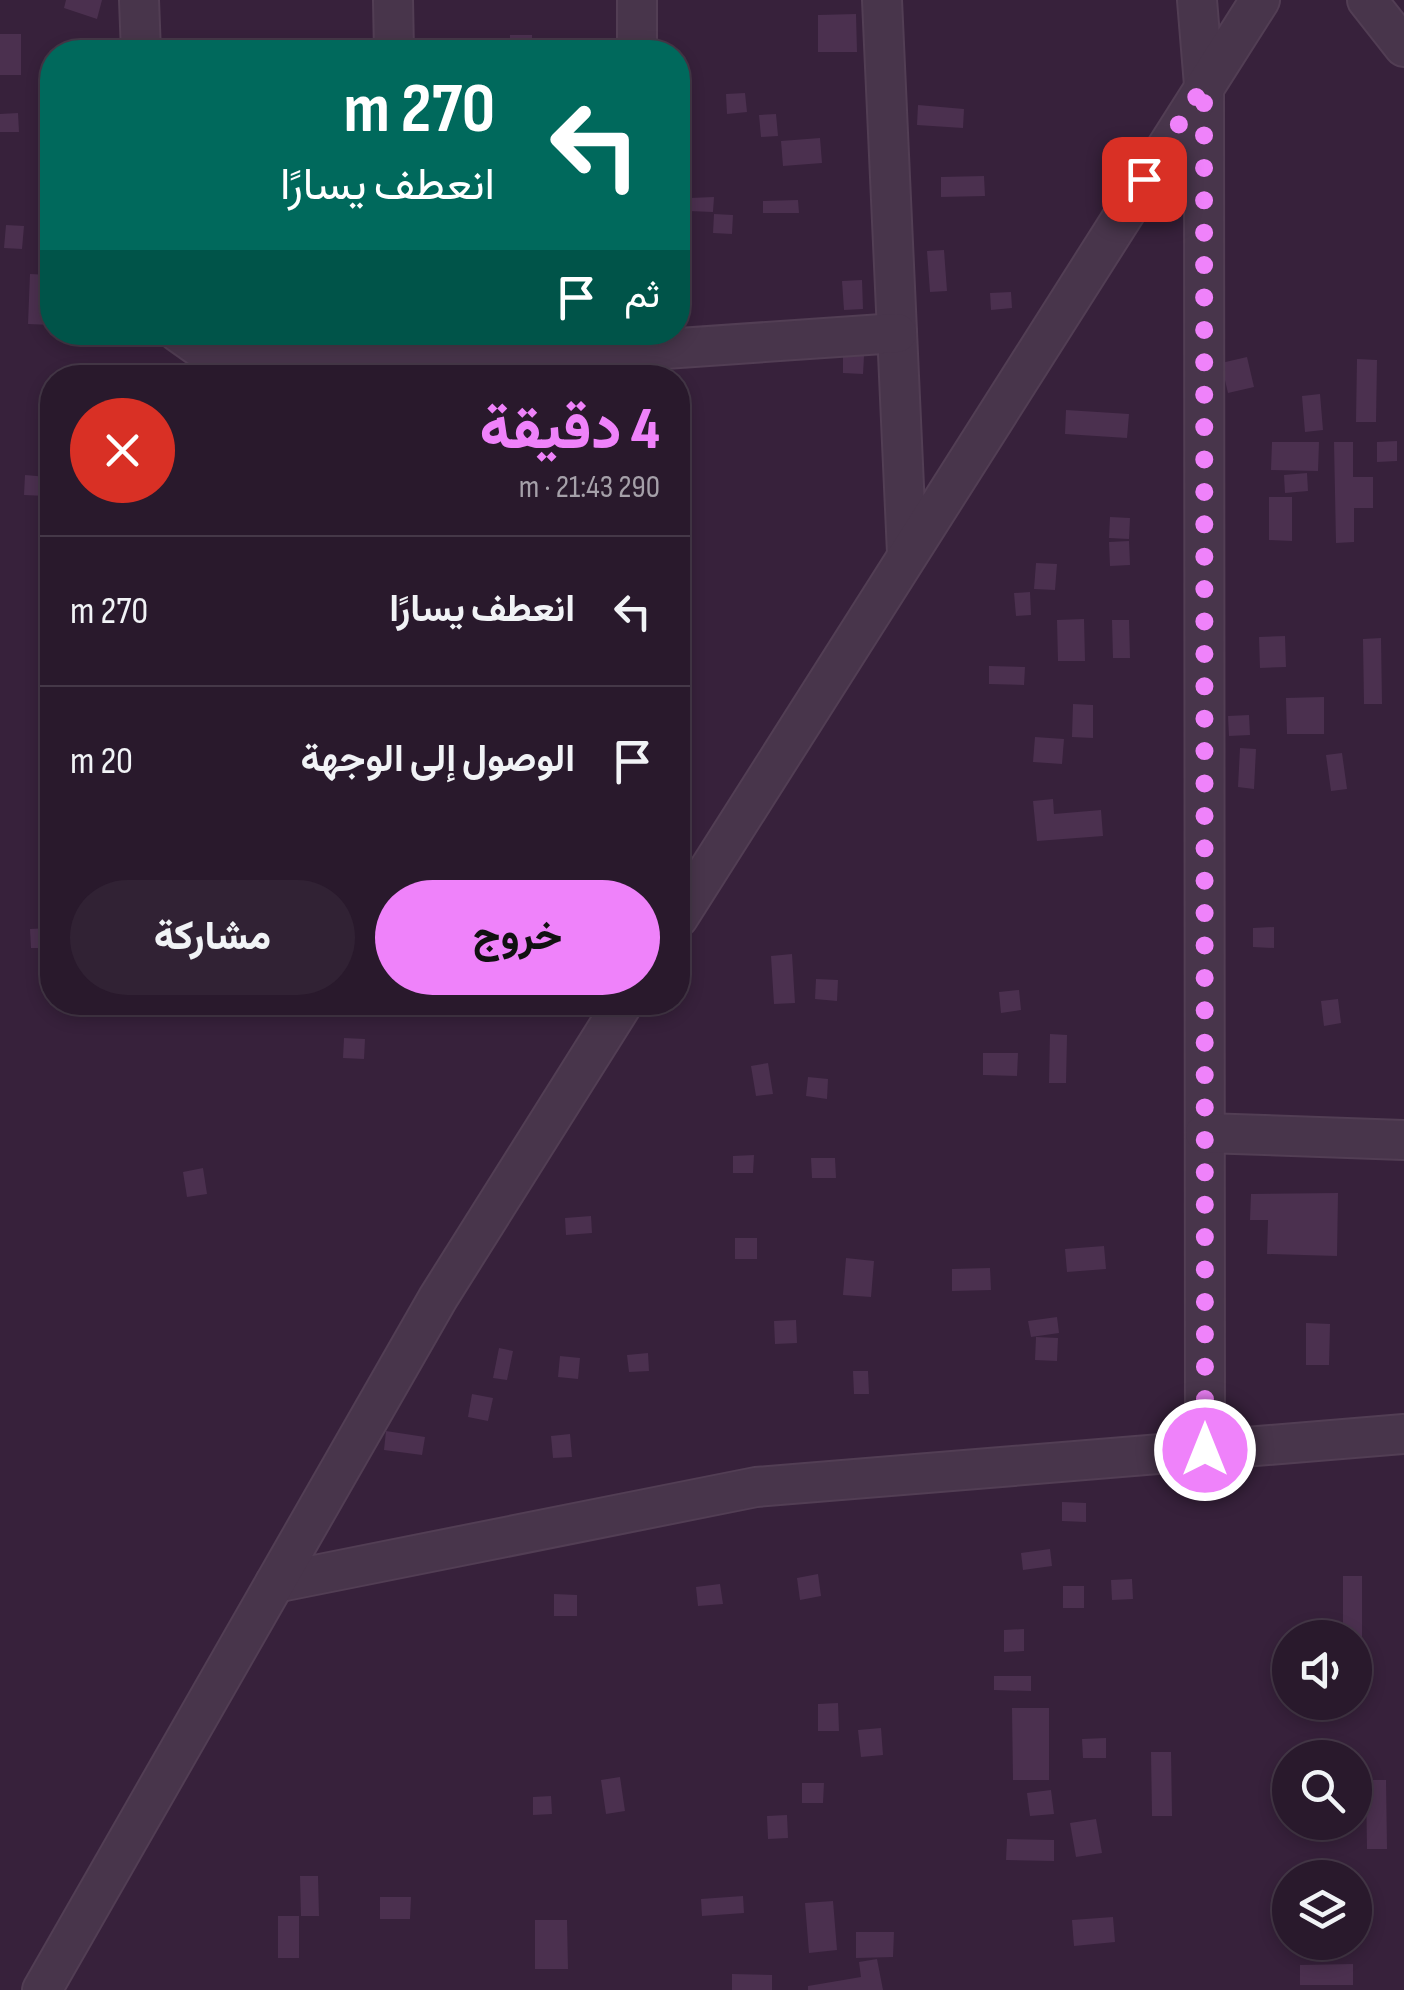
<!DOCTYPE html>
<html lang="ar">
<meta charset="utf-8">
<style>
body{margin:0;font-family:"Sofia Sans Condensed",Vazirmatn,sans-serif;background:#312234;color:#f1f3f6;direction:rtl;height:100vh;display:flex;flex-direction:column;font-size:38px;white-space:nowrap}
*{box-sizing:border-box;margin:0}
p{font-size:32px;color:#a5a0a9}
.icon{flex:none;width:55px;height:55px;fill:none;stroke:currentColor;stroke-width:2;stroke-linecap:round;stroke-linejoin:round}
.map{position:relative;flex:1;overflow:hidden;direction:ltr}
.panel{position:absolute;left:40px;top:365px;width:650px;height:650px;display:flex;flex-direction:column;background:#29192c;border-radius:40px;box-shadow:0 5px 15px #0003,0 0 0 2px #453848;direction:rtl}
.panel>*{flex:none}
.guide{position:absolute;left:40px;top:40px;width:650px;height:305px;border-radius:40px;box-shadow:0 5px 15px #0003,0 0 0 2px #453848;direction:rtl;background:#00695c;color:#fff;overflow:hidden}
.fabs{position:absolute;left:1272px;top:1620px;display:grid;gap:20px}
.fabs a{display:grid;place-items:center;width:100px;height:100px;border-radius:50%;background:#29192c;box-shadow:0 5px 15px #0003,0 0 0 2px #453848;font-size:50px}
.pin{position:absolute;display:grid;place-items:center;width:85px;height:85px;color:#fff;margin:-42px;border-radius:20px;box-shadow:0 5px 15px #0006}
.me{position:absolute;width:110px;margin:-55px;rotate:0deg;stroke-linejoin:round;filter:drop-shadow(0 0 8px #0008)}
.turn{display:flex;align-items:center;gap:35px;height:210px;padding:0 30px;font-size:45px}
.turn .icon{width:130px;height:130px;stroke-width:2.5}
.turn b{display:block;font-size:70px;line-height:85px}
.then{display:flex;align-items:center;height:95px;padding:0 30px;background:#0003;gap:20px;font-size:38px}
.round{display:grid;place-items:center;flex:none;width:105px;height:105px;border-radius:52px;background:#312234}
.headline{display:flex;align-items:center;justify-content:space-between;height:170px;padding:0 30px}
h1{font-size:60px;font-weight:800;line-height:75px;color:#ef82fa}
.button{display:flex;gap:20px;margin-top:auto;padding:20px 30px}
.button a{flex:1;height:115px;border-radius:60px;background:#ef82fa;color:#111;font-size:40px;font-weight:800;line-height:115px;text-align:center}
.button a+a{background:#312234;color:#f1f3f6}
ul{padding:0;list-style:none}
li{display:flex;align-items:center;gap:30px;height:150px;padding:0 30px;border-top:2px solid #453848}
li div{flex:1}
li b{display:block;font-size:38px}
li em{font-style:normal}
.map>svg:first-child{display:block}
.building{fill:#4b304f}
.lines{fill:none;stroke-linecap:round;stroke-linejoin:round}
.street-casing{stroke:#523e54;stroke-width:42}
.street{stroke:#48354b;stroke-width:38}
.route{stroke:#ef82fa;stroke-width:18;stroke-dasharray:0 32.4}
</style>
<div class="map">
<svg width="1404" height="1990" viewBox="0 0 1404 1990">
<rect width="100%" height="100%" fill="#37213b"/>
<g class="building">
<polygon points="66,0 102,0 97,19 64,8"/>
<polygon points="856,14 857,52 818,52 818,15"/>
<rect x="0" y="34" width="21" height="41"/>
<rect x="510" y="35" width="22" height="17"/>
<polygon points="745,93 747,112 727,114 726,94"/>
<polygon points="918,105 964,109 963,128 917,125"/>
<polygon points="18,113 19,132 0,132 0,114"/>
<polygon points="776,114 778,136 761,137 759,115"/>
<polygon points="820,138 822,163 783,166 781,141"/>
<polygon points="984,176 985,196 941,197 941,177"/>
<polygon points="714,197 713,212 689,211 690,198"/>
<polygon points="798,200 799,213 763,213 763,201"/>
<polygon points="714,214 733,215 732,234 713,233"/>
<polygon points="6,225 24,226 22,249 4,248"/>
<polygon points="944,250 947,291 930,292 927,251"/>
<polygon points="30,274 51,275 52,325 28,324"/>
<polygon points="862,280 863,309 844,310 842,281"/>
<polygon points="1011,292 1012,308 991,310 990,293"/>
<polygon points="843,355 864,356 863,374 843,373"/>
<polygon points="1247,357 1254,387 1228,393 1221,363"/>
<polygon points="1357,359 1377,360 1376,422 1356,422"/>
<polygon points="1320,394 1323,430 1305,432 1302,396"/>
<polygon points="1066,410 1129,414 1127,438 1065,434"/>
<polygon points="1397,441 1397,461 1377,462 1377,442"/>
<polygon points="1272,442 1319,442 1318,471 1271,470"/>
<polygon points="1334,442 1353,442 1353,477 1373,477 1373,508 1354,508 1354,542 1336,543"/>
<polygon points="1307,473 1308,491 1285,493 1284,475"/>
<polygon points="25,475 48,477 46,496 24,495"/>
<polygon points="1269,497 1292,497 1292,541 1269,540"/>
<polygon points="1110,517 1130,518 1129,539 1109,538"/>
<polygon points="1129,541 1130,565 1110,566 1109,542"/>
<polygon points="1036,563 1057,564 1055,590 1034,589"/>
<polygon points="1030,592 1031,615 1016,616 1014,593"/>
<polygon points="1084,619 1085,661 1058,661 1057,620"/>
<polygon points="1112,620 1129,620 1130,658 1113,658"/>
<polygon points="1285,636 1286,667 1260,668 1259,637"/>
<polygon points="1381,638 1382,704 1364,704 1363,639"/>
<polygon points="989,666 1025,667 1024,685 989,684"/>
<polygon points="1324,697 1324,734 1287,734 1286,698"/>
<polygon points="1073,704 1093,705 1093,738 1072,737"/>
<polygon points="1249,715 1250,735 1229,736 1228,716"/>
<polygon points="1035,737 1064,739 1062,764 1033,762"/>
<polygon points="1240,748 1256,749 1254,789 1238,787"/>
<polygon points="1342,753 1347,789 1331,791 1326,755"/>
<polygon points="1053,799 1054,814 1101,810 1103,836 1037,841 1033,801"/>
<polygon points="1274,927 1274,948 1253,947 1253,928"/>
<polygon points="51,928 51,948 31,948 30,929"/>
<polygon points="792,954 795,1003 774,1004 771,956"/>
<polygon points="816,979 838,980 837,1001 815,999"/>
<polygon points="1019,990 1021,1010 1001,1013 999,992"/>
<polygon points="1338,999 1341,1023 1324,1026 1321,1001"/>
<rect x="275" y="1002" width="26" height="13"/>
<polygon points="1050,1034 1067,1035 1066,1083 1049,1083"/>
<polygon points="344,1038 365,1039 364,1059 343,1058"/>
<polygon points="983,1053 1018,1053 1017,1076 983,1075"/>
<polygon points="768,1063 773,1094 756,1096 751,1066"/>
<polygon points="808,1077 828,1079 827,1099 806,1096"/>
<polygon points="754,1155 753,1173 733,1173 733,1156"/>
<polygon points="811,1158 835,1158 836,1178 812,1178"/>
<polygon points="203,1168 207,1194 187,1197 183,1172"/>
<polygon points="1338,1193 1337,1256 1267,1254 1268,1220 1250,1220 1251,1194"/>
<polygon points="591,1216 592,1233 566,1235 565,1218"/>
<rect x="735" y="1238" width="22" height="21"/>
<polygon points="1104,1246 1106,1269 1067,1272 1065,1249"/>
<polygon points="846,1258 874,1261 871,1297 843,1295"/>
<polygon points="990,1268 991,1290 952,1291 952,1269"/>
<polygon points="1057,1317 1059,1333 1031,1337 1028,1321"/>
<polygon points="796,1320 797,1343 775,1344 774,1321"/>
<polygon points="1306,1323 1330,1324 1329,1365 1306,1365"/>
<polygon points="1036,1337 1058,1338 1057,1361 1035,1360"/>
<polygon points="499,1348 513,1351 507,1380 493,1378"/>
<polygon points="648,1353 649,1371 629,1372 627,1355"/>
<polygon points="560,1356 580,1358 578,1379 558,1377"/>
<polygon points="853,1371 868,1371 869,1394 854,1394"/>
<polygon points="472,1394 493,1398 488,1421 468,1417"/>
<polygon points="386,1431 425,1437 422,1455 384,1450"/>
<polygon points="570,1434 572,1457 553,1458 551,1436"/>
<polygon points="1062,1502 1086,1503 1086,1522 1062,1521"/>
<polygon points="1050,1549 1052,1566 1023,1570 1021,1553"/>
<polygon points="818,1574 821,1596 800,1600 797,1578"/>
<polygon points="1343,1576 1362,1576 1362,1652 1355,1652 1355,1638 1343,1638"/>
<polygon points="1132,1579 1133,1599 1112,1600 1111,1580"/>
<polygon points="720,1584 723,1604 698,1606 696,1587"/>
<rect x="1063" y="1586" width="21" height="22"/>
<polygon points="554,1594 577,1595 577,1616 554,1616"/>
<polygon points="1024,1629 1024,1651 1004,1652 1004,1630"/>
<polygon points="994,1676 1031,1676 1031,1691 994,1690"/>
<polygon points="838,1703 839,1731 818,1731 818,1704"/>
<polygon points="1012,1708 1049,1708 1049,1780 1013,1780"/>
<polygon points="881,1728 883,1755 861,1757 858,1730"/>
<polygon points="1106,1738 1106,1758 1083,1758 1082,1739"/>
<polygon points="1151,1752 1171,1752 1172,1816 1152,1816"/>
<polygon points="620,1777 625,1811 606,1814 601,1780"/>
<polygon points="1366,1780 1386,1780 1387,1849 1367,1849"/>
<polygon points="802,1783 824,1783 823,1803 802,1803"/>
<polygon points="1051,1790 1054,1814 1030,1816 1027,1793"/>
<polygon points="551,1796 552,1814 533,1815 533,1797"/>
<polygon points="787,1815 788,1838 768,1839 767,1816"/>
<polygon points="1096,1819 1102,1853 1076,1857 1070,1823"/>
<polygon points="1007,1839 1054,1840 1054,1861 1006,1860"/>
<polygon points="300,1876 318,1876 319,1916 301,1916"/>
<polygon points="743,1896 744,1913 702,1916 701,1899"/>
<polygon points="380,1897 411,1897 410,1919 380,1919"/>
<polygon points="833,1901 837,1950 809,1953 805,1903"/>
<rect x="278" y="1916" width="21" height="42"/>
<polygon points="1113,1917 1115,1942 1074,1946 1072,1920"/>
<polygon points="535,1920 567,1920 568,1969 535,1969"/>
<polygon points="856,1932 894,1932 893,1957 856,1958"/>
<polygon points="877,1959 883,1990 808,1990 808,1986 861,1977 859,1962"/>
<polygon points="1353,1964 1353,1985 1300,1985 1300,1965"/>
<polygon points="732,1974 772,1975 772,1990 732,1990"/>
</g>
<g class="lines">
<g class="street-casing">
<g id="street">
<polyline points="139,0 141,52"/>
<polyline points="393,0 394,52"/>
<polyline points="882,0 907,553"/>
<polyline points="1197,0 1204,85 1205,1450"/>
<polyline points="1367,0 1404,47"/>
<polyline points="637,52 637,0"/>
<polyline points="178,332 202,349 636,351 897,333"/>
<polyline points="678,918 1260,0"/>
<polyline points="1205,1133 1404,1140"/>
<polyline points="275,1583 756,1487 1404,1434"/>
<polyline points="42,1990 438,1298 624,1002"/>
</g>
</g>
<use href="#street" class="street"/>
</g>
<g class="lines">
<polyline class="route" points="1144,179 1204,85 1205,1450"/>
</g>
</svg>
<div class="fabs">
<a><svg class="icon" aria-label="sound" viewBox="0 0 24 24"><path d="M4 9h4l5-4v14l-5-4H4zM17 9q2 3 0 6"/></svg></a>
<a><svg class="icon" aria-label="search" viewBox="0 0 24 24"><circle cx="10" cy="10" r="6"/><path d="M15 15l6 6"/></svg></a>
<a><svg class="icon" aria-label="layers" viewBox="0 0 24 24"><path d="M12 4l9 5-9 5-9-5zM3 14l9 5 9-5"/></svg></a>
</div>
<div class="pin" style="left:1144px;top:179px;background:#d93025"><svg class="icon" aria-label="arrive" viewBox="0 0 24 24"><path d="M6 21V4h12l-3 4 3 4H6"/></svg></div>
<svg class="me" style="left:1205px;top:1450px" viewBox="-20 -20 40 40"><circle r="17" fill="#ef82fa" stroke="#fff" stroke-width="3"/><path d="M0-11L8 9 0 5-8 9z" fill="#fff"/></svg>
<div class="guide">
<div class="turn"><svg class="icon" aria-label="left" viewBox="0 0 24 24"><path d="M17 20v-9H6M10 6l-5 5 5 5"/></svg><div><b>270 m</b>انعطف يسارًا</div></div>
<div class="then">ثم<svg class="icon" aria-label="arrive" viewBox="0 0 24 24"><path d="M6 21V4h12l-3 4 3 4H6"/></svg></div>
</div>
<section class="panel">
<div class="headline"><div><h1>4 دقيقة</h1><p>290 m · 21:43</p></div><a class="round" style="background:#d93025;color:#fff"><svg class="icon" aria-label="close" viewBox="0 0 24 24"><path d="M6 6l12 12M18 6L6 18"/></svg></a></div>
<ul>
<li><svg class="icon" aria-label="left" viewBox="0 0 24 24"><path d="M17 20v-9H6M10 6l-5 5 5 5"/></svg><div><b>انعطف يسارًا</b></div><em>270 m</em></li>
<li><svg class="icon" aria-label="arrive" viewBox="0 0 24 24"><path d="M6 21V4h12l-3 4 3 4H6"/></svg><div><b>الوصول إلى الوجهة</b></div><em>20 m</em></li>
</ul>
<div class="button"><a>خروج</a><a>مشاركة</a></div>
</section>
</div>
